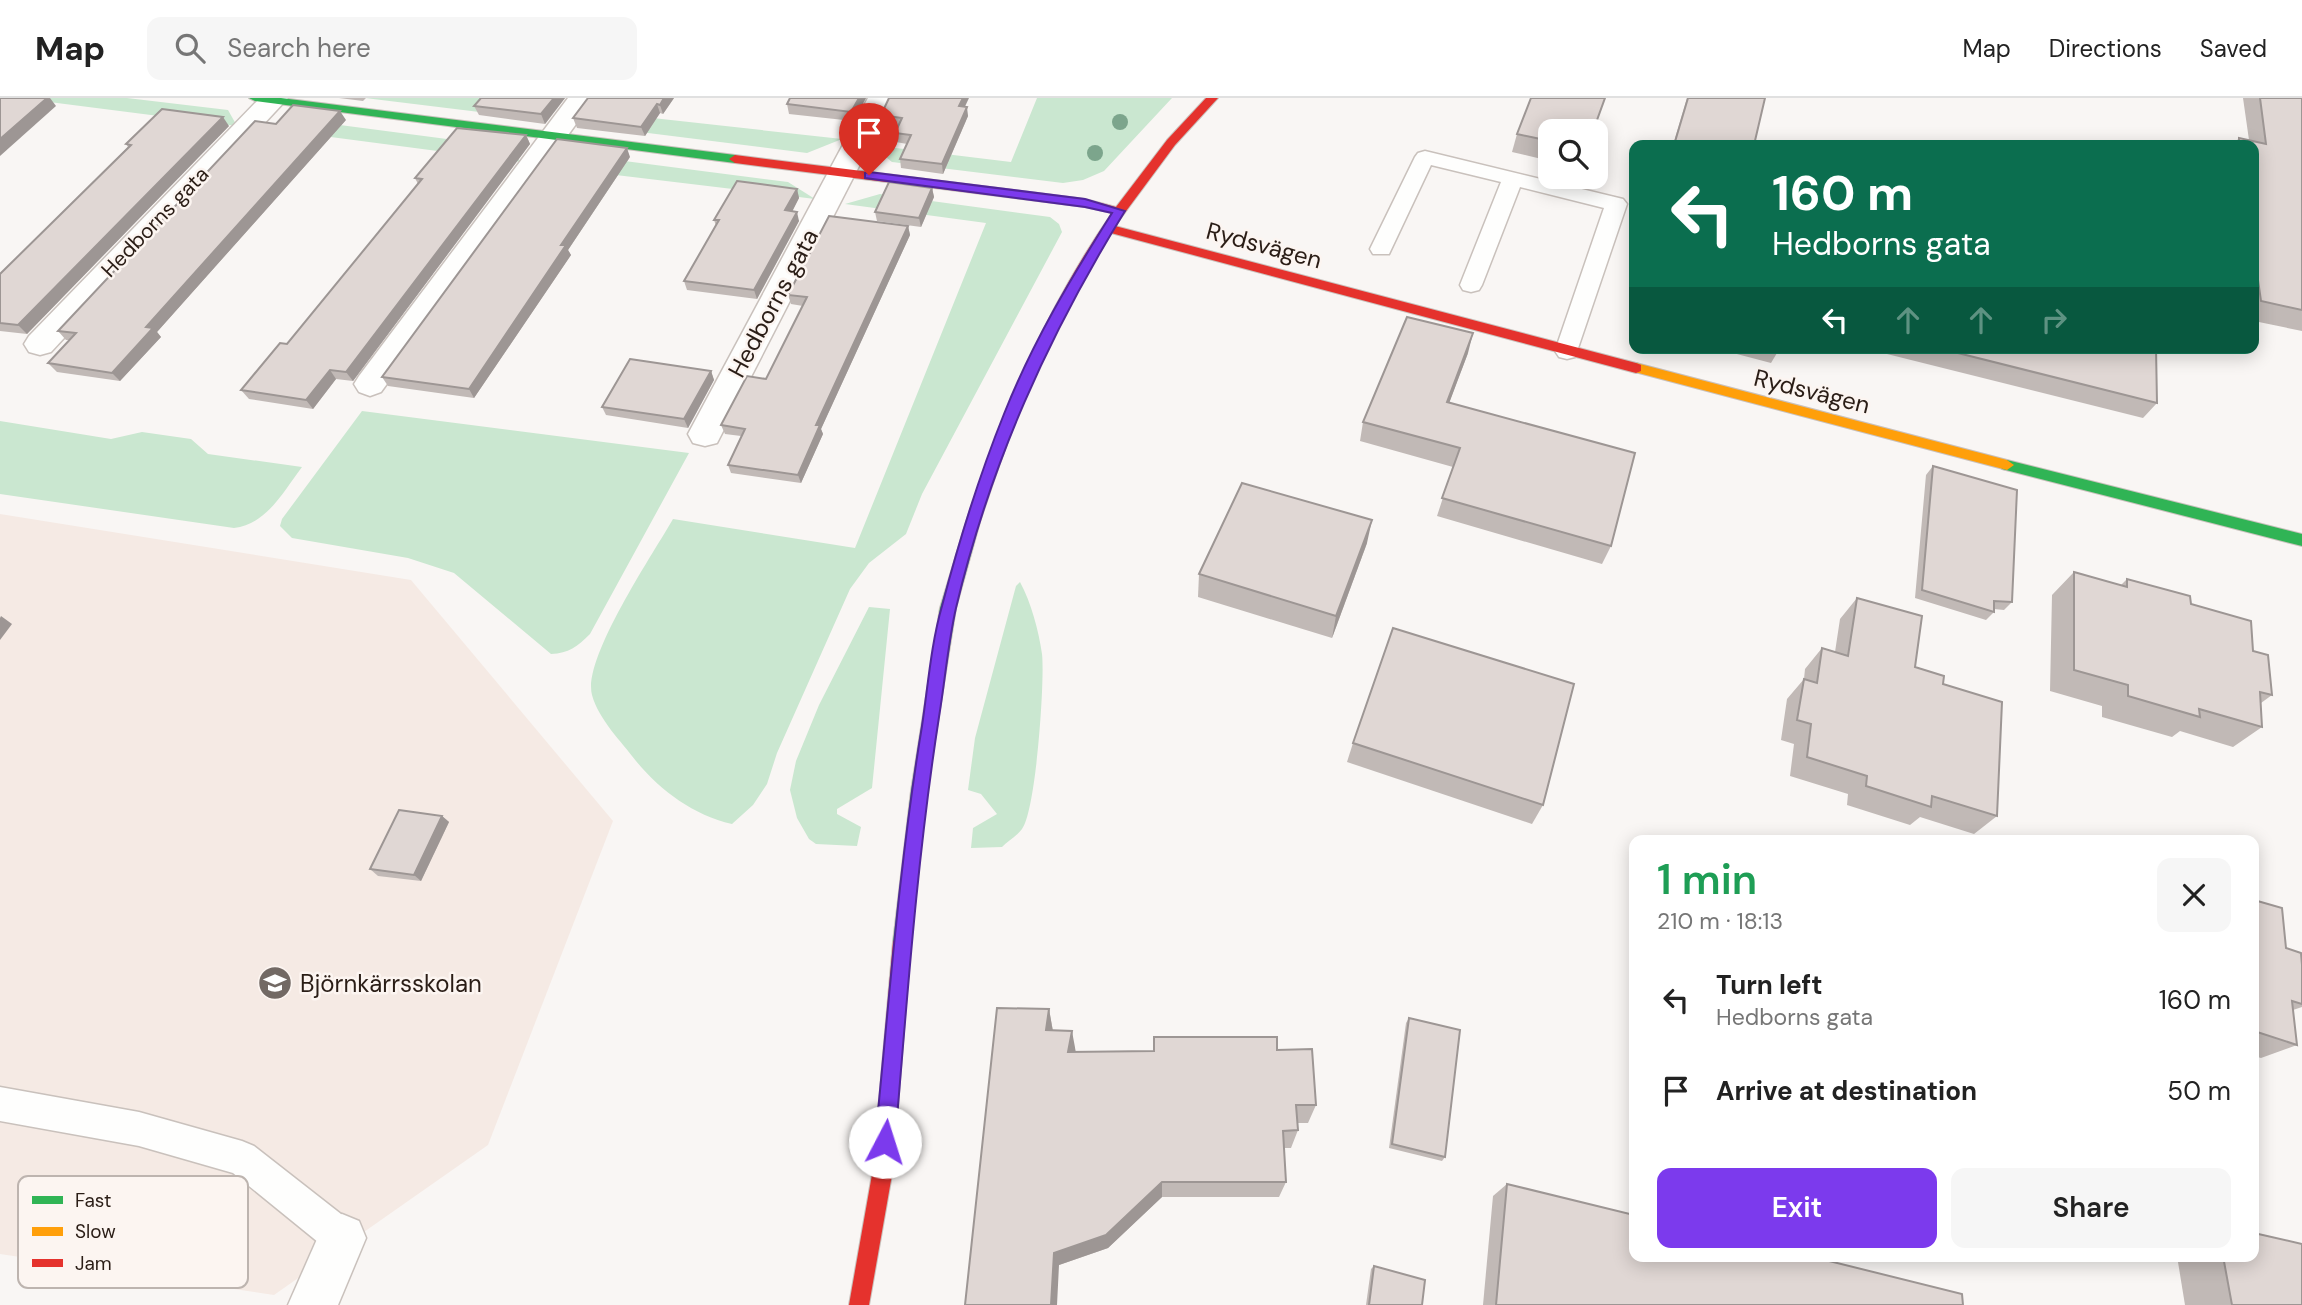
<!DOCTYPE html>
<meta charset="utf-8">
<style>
body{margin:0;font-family:"DM Sans",sans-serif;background:#f6f6f6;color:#222;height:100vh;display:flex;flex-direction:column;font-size:26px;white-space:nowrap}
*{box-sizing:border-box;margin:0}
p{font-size:23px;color:#767676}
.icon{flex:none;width:38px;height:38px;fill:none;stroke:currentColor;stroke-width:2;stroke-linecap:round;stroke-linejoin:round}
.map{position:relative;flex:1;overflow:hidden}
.side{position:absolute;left:1629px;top:737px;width:630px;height:427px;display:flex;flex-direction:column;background:#fff;border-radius:14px;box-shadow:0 4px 18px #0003}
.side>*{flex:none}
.banner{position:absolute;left:1629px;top:42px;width:630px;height:214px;border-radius:14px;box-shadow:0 4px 18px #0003;background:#0b6e4f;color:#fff;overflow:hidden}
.buttons{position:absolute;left:1538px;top:21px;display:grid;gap:14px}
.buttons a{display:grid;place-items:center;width:70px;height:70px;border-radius:14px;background:#fff;box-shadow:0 4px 18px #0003;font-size:35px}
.pin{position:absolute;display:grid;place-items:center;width:60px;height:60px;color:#fff;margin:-72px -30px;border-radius:50% 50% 50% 0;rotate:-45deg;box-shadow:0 0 7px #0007}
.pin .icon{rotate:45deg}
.me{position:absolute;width:77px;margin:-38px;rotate:5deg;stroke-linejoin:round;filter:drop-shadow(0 0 5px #0008)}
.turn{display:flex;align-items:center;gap:24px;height:147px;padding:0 28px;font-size:32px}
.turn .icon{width:91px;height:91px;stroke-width:2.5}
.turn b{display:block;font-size:49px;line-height:60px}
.lanes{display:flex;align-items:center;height:66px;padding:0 28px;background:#0003;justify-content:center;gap:35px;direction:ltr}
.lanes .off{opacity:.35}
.round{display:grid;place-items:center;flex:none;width:74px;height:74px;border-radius:14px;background:#f6f6f6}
.summary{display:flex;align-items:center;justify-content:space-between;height:119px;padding:0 28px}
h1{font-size:42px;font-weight:600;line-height:52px;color:#1e9e55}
.cta{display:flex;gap:14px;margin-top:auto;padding:14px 28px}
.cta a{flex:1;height:80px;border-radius:14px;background:#7c3aed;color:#fff;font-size:28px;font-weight:600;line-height:80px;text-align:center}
.cta a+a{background:#f6f6f6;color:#222}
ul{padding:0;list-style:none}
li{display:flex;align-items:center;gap:21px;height:91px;padding:0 28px}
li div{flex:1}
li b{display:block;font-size:26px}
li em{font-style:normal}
header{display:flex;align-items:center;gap:42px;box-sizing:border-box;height:98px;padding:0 35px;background:#fff;border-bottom:2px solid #e0e0e0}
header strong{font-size:33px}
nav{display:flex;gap:38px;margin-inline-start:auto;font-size:24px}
.search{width:490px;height:63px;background:#f6f6f6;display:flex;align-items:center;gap:18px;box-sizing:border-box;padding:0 24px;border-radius:14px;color:#767676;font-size:26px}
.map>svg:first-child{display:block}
.built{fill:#f5eae4}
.green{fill:#cae7d0}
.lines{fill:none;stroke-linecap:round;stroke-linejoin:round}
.lane-casing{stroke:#c9c1bc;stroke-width:3}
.street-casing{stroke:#c9c1bc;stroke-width:3}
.fast-casing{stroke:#c9c1bc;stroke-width:2}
.slow-casing{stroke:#c9c1bc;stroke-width:2}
.jam-casing{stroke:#c9c1bc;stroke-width:2}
.lane{fill:#fefefd;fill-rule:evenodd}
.street{fill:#fefefd;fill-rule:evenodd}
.fast{fill:#30b455;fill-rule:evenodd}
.slow{fill:#ff9f0a;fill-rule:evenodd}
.jam{fill:#e5322d;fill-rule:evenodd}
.tree{fill:#7ca58c}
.wall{fill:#c1b9b6}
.shaded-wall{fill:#9d9694}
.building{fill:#e0d7d4;stroke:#9d9694;stroke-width:2}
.route{fill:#7c3aed;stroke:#51269a;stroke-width:2}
.labels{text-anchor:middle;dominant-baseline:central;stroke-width:5;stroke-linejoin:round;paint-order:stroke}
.far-street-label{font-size:21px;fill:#2a1d16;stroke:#fcf5f1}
.street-label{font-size:24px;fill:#2a1d16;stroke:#fcf5f1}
.poi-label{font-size:24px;fill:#2a1d16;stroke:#fcf5f1;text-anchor:start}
.key{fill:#fcf5f1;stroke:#bdb4af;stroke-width:2}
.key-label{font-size:19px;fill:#2a1d16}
</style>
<header>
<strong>Map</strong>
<div class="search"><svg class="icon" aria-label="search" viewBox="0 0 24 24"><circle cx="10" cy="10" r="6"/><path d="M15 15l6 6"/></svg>Search here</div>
<nav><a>Map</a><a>Directions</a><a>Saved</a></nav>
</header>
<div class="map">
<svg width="2302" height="1207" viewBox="0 0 2302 1207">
<rect width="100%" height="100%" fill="#f9f6f4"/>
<polygon class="built" points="0,416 411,482 613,723 488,1047 274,1197 0,1156"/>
<g class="green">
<polygon points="18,0 127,0 228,12 237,28"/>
<polygon points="365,0 484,0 558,10 529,20"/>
<polygon points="1037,0 1172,0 1104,73 1083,82 1063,85 892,64 871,47 1011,64"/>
<polygon points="589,13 842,41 807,55 600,29"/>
<polygon points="294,21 508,49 521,64 262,30"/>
<polygon points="578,57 788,84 815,101 549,69"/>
<path d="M880,96L1050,119L1059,126L1062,134L922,396L906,436L869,465L850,491L777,655L767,686L753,707L732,726C693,717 661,693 636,663C621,643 599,622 592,597C582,561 653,456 673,421L855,450L986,125L845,106Z"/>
<path d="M362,313L689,355L590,536C577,549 569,555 551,556L454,475L408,460L292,440L280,428L282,421Z"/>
<path d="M0,323L111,341L142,334L191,341L208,356L302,369C283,394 267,426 234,430L0,396Z"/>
<path d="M1020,484C1031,504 1039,534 1042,556C1045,582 1036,713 1022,731C1017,738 1008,743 1002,749L971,750L973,730L997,716L981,696L968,692L975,640L1016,488Z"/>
<polygon points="869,509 890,511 872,690 837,711 837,716 861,729 857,748 816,746 809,741 797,720 790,692 796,663 819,607"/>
</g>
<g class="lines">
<g class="lane-casing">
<g id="lane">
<polygon points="1425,53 1623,101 1627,106 1575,259 1567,261 1559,259 1555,253 1604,110 1520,89 1482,187 1479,192 1471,194 1463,192 1460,187 1501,84 1431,67 1389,156 1373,156 1370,151 1415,59 1418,55"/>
<polygon points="0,989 139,1014 242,1043 254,1048 355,1127 360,1140 355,1153 342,1158 329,1153 233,1075 139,1048 0,1023"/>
</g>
</g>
<g class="street-casing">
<g id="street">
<polygon points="260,0 288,0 51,254 40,257 29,254 24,246 29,238"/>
<polygon points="568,0 595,0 381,294 370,298 359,294 354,286 359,278"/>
<polygon points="868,0 894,0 717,345 705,348 693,345 688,336"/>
<polygon points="342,1116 359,1123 366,1140 338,1207 288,1207 325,1123"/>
</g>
</g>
<g class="fast-casing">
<g id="fast">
<polygon points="249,0 281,0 735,57 741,61 735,65 255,3"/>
<polygon points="2007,362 2302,436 2302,448 2002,371 2000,367"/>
<polygon points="973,418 980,424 956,510 927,693 911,844 908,850 902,852 896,850 893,844 911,693 940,510 966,424"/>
</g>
</g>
<g class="slow-casing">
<polygon id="slow" points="1636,265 2007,362 2014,367 2007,372 1631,273 1631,267"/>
</g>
<g class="jam-casing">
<g id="jam">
<path d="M1206,0H1218L1175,47L1115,128L1636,265L1641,267V273L1636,275L1111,135C1051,223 1013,323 980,424L973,430L968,428L966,424C1002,315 1046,210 1112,115L1085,109L735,65L729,61L735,57L1085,101L1116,109L1167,42Z"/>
<polygon points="902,836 908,838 911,844 893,1071 869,1207 849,1207 873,1071 893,844 896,838"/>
</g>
</g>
<use href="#lane" class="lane"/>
<use href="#street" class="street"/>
<use href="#fast" class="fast"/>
<use href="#slow" class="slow"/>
<use href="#jam" class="jam"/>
</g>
<g class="tree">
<circle cx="1120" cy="24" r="8"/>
<circle cx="1095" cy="55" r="8"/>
</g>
<g class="wall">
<polygon points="339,0 366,0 363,3"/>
<polygon points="565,0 545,26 479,17 474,8"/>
<polygon points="674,0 663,16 660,15 645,38 577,30 573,20"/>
<polygon points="866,0 853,23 789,16 787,6"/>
<polygon points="1687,0 1765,0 1754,47 1673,47"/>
<polygon points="2243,0 2302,0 2302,233 2254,223 2254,47 2233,47 2239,40 2249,42"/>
<polygon points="965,9 968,18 943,76 901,70 900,61 907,46 896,44 895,35 898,28 883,27 881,17"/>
<polygon points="346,22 157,234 161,239 120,283 57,274 48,265 69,242 66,242 58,233"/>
<polygon points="229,28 27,236 0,233 0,176 128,49 126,46"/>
<polygon points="1550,33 1550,63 1512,54 1517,36"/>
<polygon points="526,37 530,46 353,283 336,281 313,311 249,301 241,292 287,246 418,86 415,80"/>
<polygon points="630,59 568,152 571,157 474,300 388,288 382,279"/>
<polygon points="932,90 934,99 921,129 877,123 875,114"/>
<polygon points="797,91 799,100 792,113 799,123 757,201 687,192 684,183 716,128 714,122"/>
<polygon points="908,128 910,137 821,331 823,336 801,385 731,375 728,367 741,338 725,336 721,327 766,281 803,208 791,206 788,197"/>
<polygon points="1714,250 1780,250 1771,265"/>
<polygon points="1863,250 2156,250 2157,305 2143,320"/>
<polygon points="1468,255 1449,305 1611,448 1602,466 1437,418 1453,369 1360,343 1363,324"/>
<polygon points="711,273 714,282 688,330 606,317 602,309"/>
<polygon points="1933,368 2012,504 2004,512 1994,511 1994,514 1986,522 1915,500 1926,377"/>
<polygon points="1367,445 1332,540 1198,499 1199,476"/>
<polygon points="2074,474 2121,487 2127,481 2191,506 2253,553 2272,597 2261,605 2262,629 2233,649 2180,633 2172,639 2102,619 2102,608 2050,593 2052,497"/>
<polygon points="1857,500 1915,569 1943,586 1997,718 1974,736 1920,719 1910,727 1847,707 1848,696 1790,678 1794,646 1781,642 1787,601 1804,581 1805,571 1822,550 1835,554 1840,521"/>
<polygon points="1353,645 1543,707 1532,726 1347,664"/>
<polygon points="442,718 449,724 421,783 378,778 370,771"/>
<polygon points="2254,802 2286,850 2302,867 2302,909 2293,912 2297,947 2261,960 2254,958"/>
<polygon points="1049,911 1053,933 1075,954 1277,952 1316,1007 1308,1025 1298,1025 1298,1032 1291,1050 1284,1050 1286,1084 1279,1099 1162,1099 1108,1150 1059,1167"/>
<polygon points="1409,920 1445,1059 1442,1063 1389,1050 1406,925"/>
<polygon points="1507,1086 1963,1207 1483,1207 1493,1098"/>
<polygon points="2119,1158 2146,1158 2146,1159 2134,1162"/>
<polygon points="2177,1158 2254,1158 2302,1207 2185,1207"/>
<polygon points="1374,1168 1422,1207 1366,1207 1371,1171"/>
</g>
<g class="shaded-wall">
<polygon points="47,0 50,0 56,8 0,58 0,41"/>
<polygon points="554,0 565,0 545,26 541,16"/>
<polygon points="664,0 674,0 663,16 660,7"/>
<polygon points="859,0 866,0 853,23 851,14"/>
<polygon points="963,0 969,0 961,17 959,8"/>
<polygon points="657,6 660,15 645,38 641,29"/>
<polygon points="967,9 968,18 943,76 942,66"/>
<polygon points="340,13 346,22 157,234 161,239 120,283 112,275 146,229"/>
<polygon points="223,19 229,28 27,236 18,227"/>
<polygon points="526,37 530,46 353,283 346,274"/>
<polygon points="627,50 630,59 568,152 571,157 474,300 469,291 561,147"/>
<polygon points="932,90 934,99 921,129 919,120"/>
<polygon points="797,91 799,100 788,122 785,112"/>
<polygon points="797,114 799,123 757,201 754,192"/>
<polygon points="908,128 910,137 821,331 823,336 801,385 798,377 816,327"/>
<polygon points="1473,235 1468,255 1442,324 1447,304"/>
<polygon points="330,272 336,281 313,311 306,302"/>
<polygon points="711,273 714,282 688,330 684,321"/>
<polygon points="1372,422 1367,445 1332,540 1336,518"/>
<polygon points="1,518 12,526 0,542 0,520"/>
<polygon points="442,718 449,724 421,783 414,777"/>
<polygon points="1049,911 1053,934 1046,932"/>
<polygon points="1072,933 1076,955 1068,954"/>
<polygon points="1162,1084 1162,1099 1108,1150 1059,1167 1057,1207 1051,1207 1054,1155"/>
</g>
<g class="building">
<polygon points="0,0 47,0 0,41"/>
<polygon points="481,0 554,0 541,16 474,8"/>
<polygon points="588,0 664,0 660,7 657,6 641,29 573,20"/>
<polygon points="790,0 859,0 851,14 787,6"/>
<polygon points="889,0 963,0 959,8 967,9 942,66 900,61 911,37 895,35 902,20 881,17"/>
<polygon points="1531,0 1605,0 1593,33 1550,33 1550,43 1517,36"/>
<polygon points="1688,0 1765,0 1754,47 1674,47"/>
<polygon points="2260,0 2302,0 2302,212 2261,203 2254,154 2254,47 2239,47 2239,40 2266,46"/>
<polygon points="293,7 340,13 146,229 153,230 112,275 48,265 76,235 58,233 255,23 276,26"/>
<polygon points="162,11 223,19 18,227 0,225 0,176 131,47 126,46"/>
<polygon points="457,30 526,37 346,274 330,272 306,302 241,292 280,245 287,246 422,81 415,80"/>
<polygon points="557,41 627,50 561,147 566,147 469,291 382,279"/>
<polygon points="737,83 797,91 785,112 797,114 754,192 684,183 719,122 714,122"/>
<polygon points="889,84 932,90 919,120 875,114"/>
<polygon points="829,118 908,128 816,327 820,327 798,377 728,367 745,331 721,327 747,278 766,281 807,199 788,197"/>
<polygon points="1407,219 1473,235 1447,304 1635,355 1611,448 1442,400 1460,350 1363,324"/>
<polygon points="1938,250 2156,250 2157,305"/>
<polygon points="630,261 711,273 684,321 602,309"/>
<polygon points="1933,368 2017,392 2012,504 1994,503 1994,514 1922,492"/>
<polygon points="1242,385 1372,422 1336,518 1199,476"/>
<polygon points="2074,474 2127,489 2127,481 2190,498 2191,506 2251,523 2253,553 2268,557 2272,597 2260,594 2262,629 2199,611 2200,619 2128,598 2128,587 2074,572"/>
<polygon points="1857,500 1922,518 1915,569 1944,578 1943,586 2002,604 1997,718 1932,698 1931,709 1866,688 1867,678 1807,659 1811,626 1797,622 1804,581 1817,585 1822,550 1848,558"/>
<polygon points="1393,530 1574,586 1543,707 1353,645"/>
<polygon points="399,712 442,718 414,777 370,771"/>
<polygon points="2254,802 2282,810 2286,850 2301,855 2302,867 2302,906 2292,903 2297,947 2254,933"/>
<polygon points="997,910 1049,911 1046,932 1072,933 1068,954 1154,953 1154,939 1277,939 1277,952 1312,951 1316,1007 1296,1007 1298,1032 1283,1033 1286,1084 1162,1084 1106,1137 1054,1155 1051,1207 965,1207"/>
<polygon points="1409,920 1460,932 1445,1059 1392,1046"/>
<polygon points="1507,1086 1634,1117 1634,1158 1809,1158 1962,1196 1963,1207 1496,1207"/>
<polygon points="2254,1135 2302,1146 2302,1207 2232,1207 2223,1158 2254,1158"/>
<polygon points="1374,1168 1425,1182 1422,1207 1369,1207"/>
</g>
<path class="route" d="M869,74L1085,101L1125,113C1048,238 990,366 956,510C948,545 945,583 939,619C917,760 907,902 895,1044L892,1051L885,1054L878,1051L875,1044C889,905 899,766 922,628C928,588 931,546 942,508C959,443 979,378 1004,316C1032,245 1071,180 1112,115L1085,109L865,80V75Z"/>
<defs>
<g id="school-disc" transform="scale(1.75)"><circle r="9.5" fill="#726964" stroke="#fcf5f1"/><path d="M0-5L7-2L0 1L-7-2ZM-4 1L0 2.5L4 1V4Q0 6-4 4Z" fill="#fff"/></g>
</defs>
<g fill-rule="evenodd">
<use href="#school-disc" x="275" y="885"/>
</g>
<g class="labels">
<g class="far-street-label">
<text transform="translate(155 124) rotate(-46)">Hedborns gata</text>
</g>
<g class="street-label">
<text transform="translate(1264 147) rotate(15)">Rydsvägen</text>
<text transform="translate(773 205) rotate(-62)">Hedborns gata</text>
<text transform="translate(1812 293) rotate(14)">Rydsvägen</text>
</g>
<g class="poi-label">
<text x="300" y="885">Björnkärrsskolan</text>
</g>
</g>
<rect x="18" y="1078" width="230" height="112" rx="10" class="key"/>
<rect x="32" y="1098" width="31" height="8" fill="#30b455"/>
<rect x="32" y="1129" width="31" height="9" fill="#ff9f0a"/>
<rect x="32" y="1161" width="31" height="8" fill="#e5322d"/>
<g class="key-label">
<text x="75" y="1109">Fast</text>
<text x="75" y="1140">Slow</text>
<text x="75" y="1172">Jam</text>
</g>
</svg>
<div class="buttons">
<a><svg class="icon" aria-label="search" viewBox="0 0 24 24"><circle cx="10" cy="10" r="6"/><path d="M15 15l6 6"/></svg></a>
</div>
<div class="pin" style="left:869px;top:77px;background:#d93025"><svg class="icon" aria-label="arrive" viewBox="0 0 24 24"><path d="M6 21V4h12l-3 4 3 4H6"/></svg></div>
<svg class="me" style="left:885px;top:1044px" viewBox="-20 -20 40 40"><circle r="19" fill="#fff"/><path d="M0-13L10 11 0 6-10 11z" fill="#7c3aed"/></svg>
<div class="banner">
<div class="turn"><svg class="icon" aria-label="left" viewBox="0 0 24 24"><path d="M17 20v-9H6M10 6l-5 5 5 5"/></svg><div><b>160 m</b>Hedborns gata</div></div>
<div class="lanes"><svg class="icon" aria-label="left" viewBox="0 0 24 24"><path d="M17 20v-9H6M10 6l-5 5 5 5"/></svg><svg class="icon off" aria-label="ahead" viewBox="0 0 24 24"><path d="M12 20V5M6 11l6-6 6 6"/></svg><svg class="icon off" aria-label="ahead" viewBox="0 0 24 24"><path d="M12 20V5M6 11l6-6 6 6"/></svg><svg class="icon off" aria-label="right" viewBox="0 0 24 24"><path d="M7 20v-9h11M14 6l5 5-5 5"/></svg></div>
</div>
<section class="side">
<div class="summary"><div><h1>1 min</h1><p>210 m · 18:13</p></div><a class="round"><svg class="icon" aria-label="close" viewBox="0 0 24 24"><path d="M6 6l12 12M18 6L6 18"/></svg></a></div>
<ul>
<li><svg class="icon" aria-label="left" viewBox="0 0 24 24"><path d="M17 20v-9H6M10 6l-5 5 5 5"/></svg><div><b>Turn left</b><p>Hedborns gata</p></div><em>160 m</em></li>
<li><svg class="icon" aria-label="arrive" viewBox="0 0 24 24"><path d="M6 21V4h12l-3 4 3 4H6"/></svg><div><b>Arrive at destination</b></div><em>50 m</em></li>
</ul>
<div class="cta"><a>Exit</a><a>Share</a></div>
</section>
</div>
